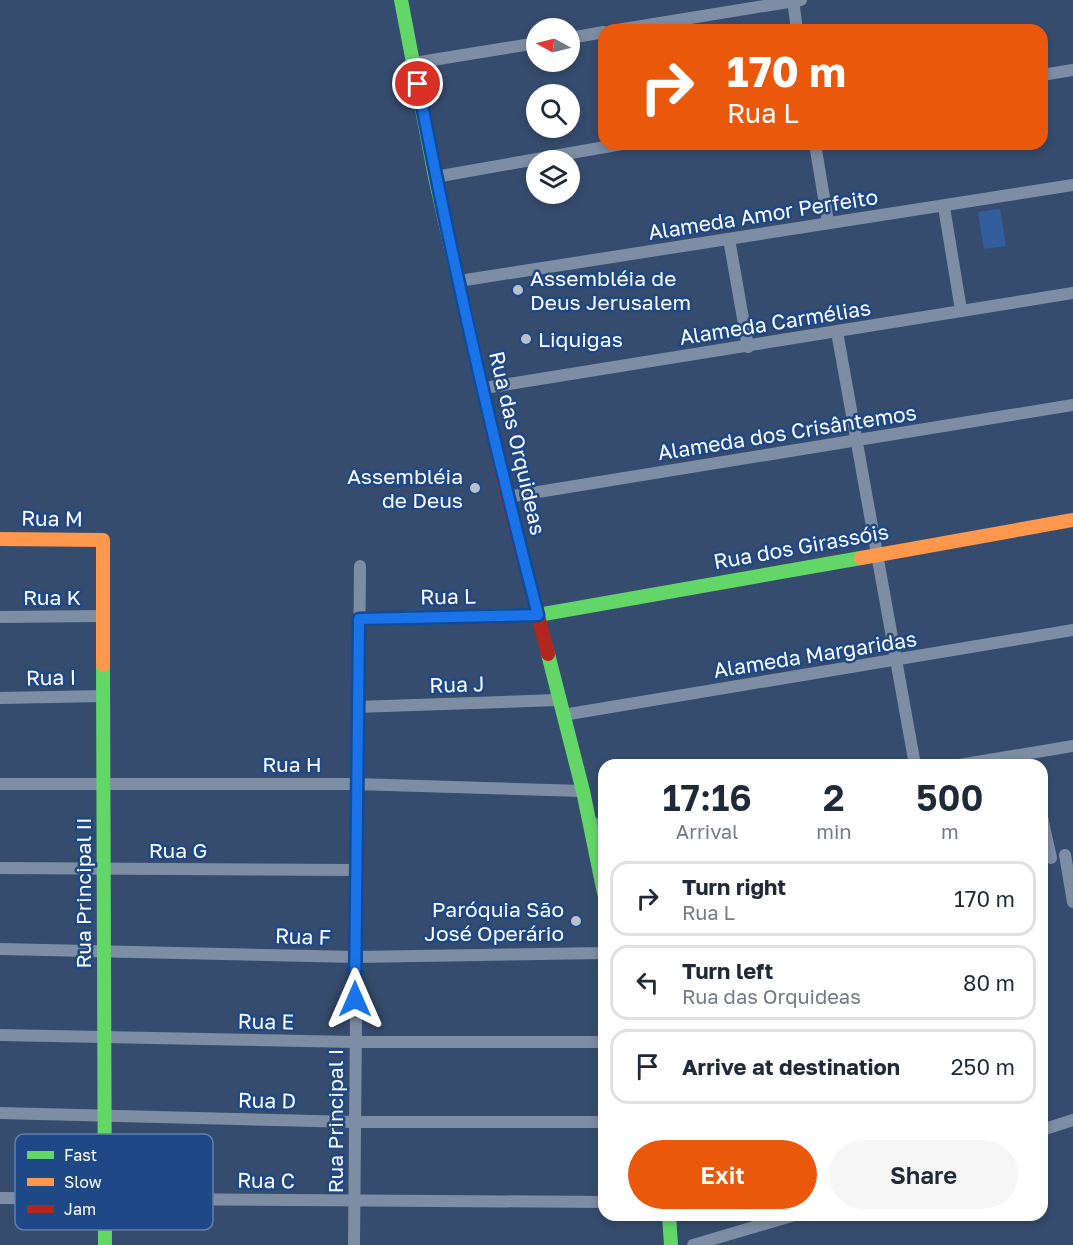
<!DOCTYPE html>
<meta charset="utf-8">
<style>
body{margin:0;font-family:"Golos Text",sans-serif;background:#f6f6f7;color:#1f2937;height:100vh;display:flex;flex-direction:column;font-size:22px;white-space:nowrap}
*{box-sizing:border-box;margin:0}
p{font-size:20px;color:#747a83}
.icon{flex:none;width:33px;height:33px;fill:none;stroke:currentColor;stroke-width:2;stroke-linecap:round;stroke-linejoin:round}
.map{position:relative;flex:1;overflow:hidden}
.panel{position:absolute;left:598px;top:759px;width:450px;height:462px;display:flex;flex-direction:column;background:#fff;border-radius:18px;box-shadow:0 3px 9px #0003}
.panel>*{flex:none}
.guide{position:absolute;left:598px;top:24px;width:450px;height:126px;border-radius:18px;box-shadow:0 3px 9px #0003;background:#ea580c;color:#fff;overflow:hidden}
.needle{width:39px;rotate:277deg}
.controls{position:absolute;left:526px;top:18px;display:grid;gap:12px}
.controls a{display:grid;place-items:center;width:54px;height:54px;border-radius:50%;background:#fff;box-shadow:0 3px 9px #0003;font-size:30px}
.pin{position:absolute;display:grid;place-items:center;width:51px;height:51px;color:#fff;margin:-26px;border:3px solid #fff;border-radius:50%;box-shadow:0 2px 6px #0007}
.me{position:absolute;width:66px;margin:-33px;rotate:0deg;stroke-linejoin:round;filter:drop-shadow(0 0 4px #0008)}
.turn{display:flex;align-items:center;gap:21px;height:126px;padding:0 30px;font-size:27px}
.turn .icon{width:78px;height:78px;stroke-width:2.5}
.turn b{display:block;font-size:42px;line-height:51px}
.eta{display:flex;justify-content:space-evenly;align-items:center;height:102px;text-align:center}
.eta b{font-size:36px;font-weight:600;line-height:42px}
.action{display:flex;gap:12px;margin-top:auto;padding:12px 30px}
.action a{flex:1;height:69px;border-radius:36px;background:#ea580c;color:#fff;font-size:24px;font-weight:600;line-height:69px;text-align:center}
.action a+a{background:#f6f6f7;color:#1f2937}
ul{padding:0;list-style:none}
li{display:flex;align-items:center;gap:18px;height:75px;margin:0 12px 9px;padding:0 18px;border:3px solid #e0e1e3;border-radius:18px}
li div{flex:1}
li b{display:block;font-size:22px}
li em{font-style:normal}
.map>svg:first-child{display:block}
.green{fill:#335e9d}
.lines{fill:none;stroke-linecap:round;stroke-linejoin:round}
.street{stroke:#7d8da4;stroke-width:12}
.fast{stroke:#63d668;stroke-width:14}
.slow{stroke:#ff974d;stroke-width:14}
.jam{stroke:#b3261e;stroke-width:14}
.route-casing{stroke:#114b97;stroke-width:15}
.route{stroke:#1a73e8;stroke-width:10}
.poi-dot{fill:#b9c0cc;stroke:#1e4886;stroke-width:2}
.labels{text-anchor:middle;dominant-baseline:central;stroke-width:5;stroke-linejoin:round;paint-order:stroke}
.street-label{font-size:21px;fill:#fff;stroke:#1e4886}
.poi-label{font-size:21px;fill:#fff;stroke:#1e4886;text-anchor:start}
.key{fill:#1e4886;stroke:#627faa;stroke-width:1.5}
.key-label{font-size:16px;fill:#fff}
</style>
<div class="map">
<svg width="1073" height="1245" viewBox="0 0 1073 1245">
<rect width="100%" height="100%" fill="#364c6e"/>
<polygon class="green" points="1000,209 1006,246 984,249 978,212"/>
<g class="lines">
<g class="street">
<polyline points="793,0 797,30"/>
<polyline points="617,30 801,0"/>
<polyline points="570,38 604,32"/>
<polyline points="414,63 537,43"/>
<polyline points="1042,75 1073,70"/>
<polyline points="815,144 828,222"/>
<polyline points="435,177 622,144"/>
<polyline points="944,207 961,310"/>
<polyline points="729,239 748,347"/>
<polyline points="459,281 1073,185"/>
<polyline points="837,332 915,765"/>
<polyline points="484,388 1073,293"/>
<polyline points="507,497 1073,405"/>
<polyline points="0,617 103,616"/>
<polyline points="0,698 104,696"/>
<polyline points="357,707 558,700"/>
<polyline points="563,715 1073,630"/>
<polyline points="959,765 1073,746"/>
<polyline points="0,784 356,784 583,791"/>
<polyline points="1042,817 1051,858"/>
<polyline points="590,825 604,823"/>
<polyline points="1065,855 1073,902"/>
<polyline points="0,868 356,870"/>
<polyline points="0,949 356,957 604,953"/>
<polyline points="0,1035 355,1042 604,1042"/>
<polyline points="0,1113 355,1122 604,1122"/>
<polyline points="1042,1130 1073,1120"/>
<polyline points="0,1198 604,1202"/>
<polyline points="354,1245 360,566"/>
<polyline points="693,1245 795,1215"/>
</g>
<g class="fast">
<polyline points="401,0 435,177 482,386"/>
<polyline points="359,619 538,615 861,558"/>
<polyline points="548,654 583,791 604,893"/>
<polyline points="103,665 105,1245"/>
<polyline points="669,1215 671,1245"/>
</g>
<g class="slow">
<polyline points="0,539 103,540 103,665"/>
<polyline points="861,558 1073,520"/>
</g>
<polyline class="jam" points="482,386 507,497 548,654"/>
</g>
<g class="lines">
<g class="route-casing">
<path id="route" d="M355,999L359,619L538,615C493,440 452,262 418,84"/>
</g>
<use href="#route" class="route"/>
</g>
<g class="poi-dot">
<circle cx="518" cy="290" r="6"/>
<circle cx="526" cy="339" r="6"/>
<circle cx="475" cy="488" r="6"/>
<circle cx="576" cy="921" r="6"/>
</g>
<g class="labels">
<g class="street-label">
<text transform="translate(763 214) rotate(-9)">Alameda Amor Perfeito</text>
<text transform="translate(775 322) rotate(-9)">Alameda Carmélias</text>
<text transform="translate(787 432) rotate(-9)">Alameda dos Crisântemos</text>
<text transform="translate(518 443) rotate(77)">Rua das Orquideas</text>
<text transform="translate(52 518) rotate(1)">Rua M</text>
<text transform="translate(801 546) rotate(-10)">Rua dos Girassóis</text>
<text transform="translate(448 596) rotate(-1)">Rua L</text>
<text x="52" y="597">Rua K</text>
<text transform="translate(815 654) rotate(-9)">Alameda Margaridas</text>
<text transform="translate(51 677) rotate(-1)">Rua I</text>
<text transform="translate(457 684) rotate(-2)">Rua J</text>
<text x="292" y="764">Rua H</text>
<text x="178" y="850">Rua G</text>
<text transform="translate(83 893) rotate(-90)">Rua Principal II</text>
<text transform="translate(303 936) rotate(2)">Rua F</text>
<text transform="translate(266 1021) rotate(1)">Rua E</text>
<text transform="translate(267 1100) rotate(1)">Rua D</text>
<text transform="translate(335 1121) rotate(-90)">Rua Principal I</text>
<text transform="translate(266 1180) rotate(1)">Rua C</text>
</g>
<g class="poi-label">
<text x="530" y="278">Assembléia de<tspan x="530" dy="24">Deus Jerusalem</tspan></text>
<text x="538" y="339">Liquigas</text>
<text x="463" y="476" text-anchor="end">Assembléia<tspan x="463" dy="24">de Deus</tspan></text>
<text x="564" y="909" text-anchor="end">Paróquia São<tspan x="564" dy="24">José Operário</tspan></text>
</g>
</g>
<rect x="15" y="1134" width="198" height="96" rx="9" class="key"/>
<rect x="27" y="1151" width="27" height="8" fill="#63d668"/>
<rect x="27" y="1178" width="27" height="8" fill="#ff974d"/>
<rect x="27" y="1205" width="27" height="8" fill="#b3261e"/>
<g class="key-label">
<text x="64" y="1161">Fast</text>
<text x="64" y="1188">Slow</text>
<text x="64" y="1215">Jam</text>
</g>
</svg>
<div class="controls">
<a><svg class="needle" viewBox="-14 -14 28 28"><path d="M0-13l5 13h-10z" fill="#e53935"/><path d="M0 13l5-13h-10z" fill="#747a83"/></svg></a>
<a><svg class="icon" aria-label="search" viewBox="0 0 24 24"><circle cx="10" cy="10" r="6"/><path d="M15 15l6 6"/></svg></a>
<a><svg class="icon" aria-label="layers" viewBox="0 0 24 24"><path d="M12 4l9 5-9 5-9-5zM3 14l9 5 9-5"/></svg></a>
</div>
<div class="pin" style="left:418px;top:84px;background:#d93025"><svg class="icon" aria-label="arrive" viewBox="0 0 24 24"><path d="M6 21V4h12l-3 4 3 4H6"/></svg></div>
<svg class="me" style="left:355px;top:999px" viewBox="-20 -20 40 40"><path d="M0-17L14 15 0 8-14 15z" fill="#1a73e8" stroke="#fff" stroke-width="4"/></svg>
<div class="guide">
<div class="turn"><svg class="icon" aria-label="right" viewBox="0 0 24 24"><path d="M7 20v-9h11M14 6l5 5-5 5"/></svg><div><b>170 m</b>Rua L</div></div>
</div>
<section class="panel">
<div class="eta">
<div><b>17:16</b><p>Arrival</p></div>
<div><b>2</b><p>min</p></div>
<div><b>500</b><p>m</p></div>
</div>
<ul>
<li><svg class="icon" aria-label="right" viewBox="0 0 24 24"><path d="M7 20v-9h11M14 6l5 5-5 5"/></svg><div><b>Turn right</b><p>Rua L</p></div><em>170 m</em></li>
<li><svg class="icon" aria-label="left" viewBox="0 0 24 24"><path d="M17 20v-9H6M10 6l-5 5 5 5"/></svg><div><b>Turn left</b><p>Rua das Orquideas</p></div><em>80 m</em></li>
<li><svg class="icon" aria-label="arrive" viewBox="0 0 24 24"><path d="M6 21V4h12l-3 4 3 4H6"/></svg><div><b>Arrive at destination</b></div><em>250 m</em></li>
</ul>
<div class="action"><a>Exit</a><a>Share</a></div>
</section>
</div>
